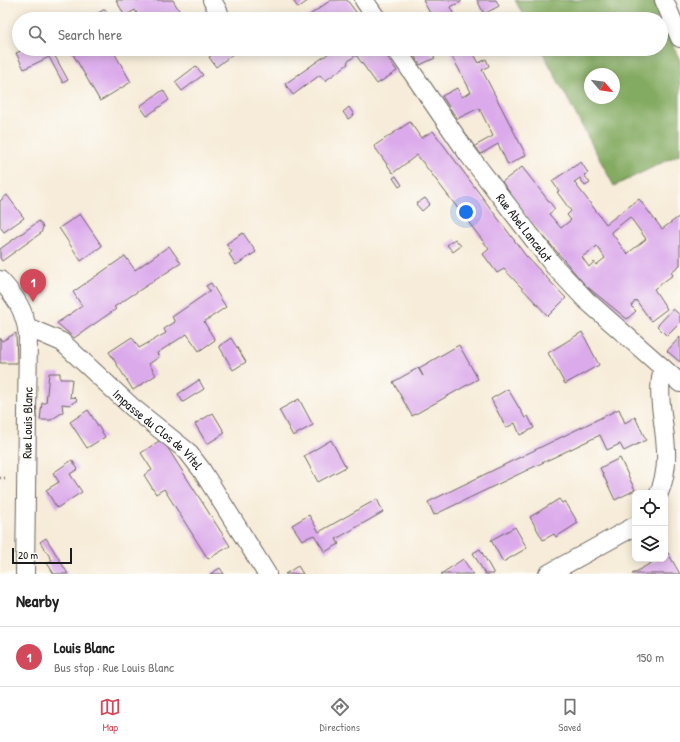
<!DOCTYPE html>
<meta charset="utf-8">
<style>
body{margin:0;font-family:"Patrick Hand",sans-serif;background:#f2f2f2;color:#222}
.controls{position:absolute;right:12px;bottom:12px;display:grid;overflow:hidden;border-radius:8px;box-shadow:0 2px 10px #0003}
.controls button{width:36px;height:36px;display:grid;place-items:center;padding:0;border:0;border-bottom:1px solid #e0e0e0;background:#fff;color:#222;font:20px sans-serif}
.compass{position:absolute;left:584px;top:68px;width:36px;height:36px;border-radius:50%;background:#fff;box-shadow:0 2px 10px #0003;rotate:119deg}
.scale{position:absolute;left:12px;bottom:10px;width:60px;box-sizing:border-box;padding-left:4px;border:2px solid #1c1c1c;border-top:0;font-size:11px;line-height:14px;white-space:nowrap;color:#1c1c1c;-webkit-text-stroke:3px #fdfcf7;paint-order:stroke}
.you{position:absolute;left:466px;top:212px;width:14px;height:14px;margin:-10px;border:3px solid #fff;border-radius:50%;background:#1a73e8;box-shadow:0 0 0 6px #1a73e833}
.badge{display:grid;place-items:center;width:26px;height:26px;border-radius:50%;background:#d1495b;color:#fff;font-size:13px;font-weight:700}
.pin{position:absolute;translate:-50% -33px;filter:drop-shadow(0 1px 2px #0008)}
.pin::after{content:'';position:absolute;top:21px;width:14px;height:12px;background:inherit;clip-path:polygon(0 0,100% 0,50% 100%)}
.list{margin:0;padding:0;list-style:none}
h2{display:flex;justify-content:space-between;align-items:center;height:52px;margin:0;padding:0 16px;font-size:17px}
h2 small{font-size:13px;font-weight:400;color:#767676}
.list li{display:grid;grid-template-columns:26px 1fr auto;gap:12px;align-items:center;box-sizing:border-box;height:60px;padding:0 16px;border-top:1px solid #e0e0e0}
.list b{display:block;font-size:15px;white-space:nowrap}
.list p{margin:0;font-size:13px;white-space:nowrap;color:#767676}
.list em{font-size:13px;font-style:normal;color:#767676}
.icon{flex:none;width:22px;height:22px;fill:none;stroke:currentColor;stroke-width:2;stroke-linecap:round;stroke-linejoin:round}
.map{position:relative;flex:none;width:680px;height:574px;overflow:hidden}
.search{position:absolute;background:#fff;box-shadow:0 2px 10px #0003;left:12px;right:12px;top:12px;height:44px;display:flex;align-items:center;gap:10px;box-sizing:border-box;padding:0 14px;border-radius:22px;color:#767676;font-size:15px}
.sheet{height:112px;background:#fff}
nav{display:flex;justify-content:space-around;align-items:center;box-sizing:border-box;height:56px;border-top:1px solid #e0e0e0;background:#fff;font-size:11px;color:#767676}
nav a{display:grid;justify-items:center;gap:2px}
nav .on{color:#d1495b}
.map>svg:first-child{display:block}
</style>
<div class="map">
<svg width="680" height="574" viewBox="0 0 680 574">
<rect width="100%" height="100%" fill="#fdfcf7"/>
<filter id="ink" filterUnits="userSpaceOnUse"><feTurbulence type="fractalNoise" baseFrequency=".025" numOctaves="2"/><feDisplacementMap in="SourceGraphic" scale="8" xChannelSelector="R" yChannelSelector="G"/><feConvolveMatrix kernelMatrix="1 2 1 2 8 2 1 2 1" color-interpolation-filters="sRGB"/></filter>
<filter id="wash" filterUnits="userSpaceOnUse"><feTurbulence type="fractalNoise" baseFrequency=".012" numOctaves="4" result="noise"/><feDisplacementMap in="SourceGraphic" scale="16" xChannelSelector="R" yChannelSelector="G"/><feGaussianBlur stdDeviation="0.9" result="paint"/><feColorMatrix in="noise" values="0 0 0 0 0 0 0 0 0 0 0 0 0 0 0 0 0 1.4 0 .05"/><feComposite in="paint" operator="in"/></filter>
<g filter="url(#wash)">
<rect width="100%" height="100%" fill="#f7ecd9"/>
<path fill="#84ab62" stroke="#50643f" fill-rule="evenodd" d="M515,0H654L680,61V154L614,186L541,49H661V19H525ZM590,74H614V98H590Z"/>
<g id="blocks">
<g fill="#dbaaeb" fill-rule="evenodd">
<path d="M116,0H173L184,19H140L135,10L125,16Z"/>
<path d="M293,0H309L298,8Z"/>
<path d="M331,0H347L361,19H331L327,14L320,19H304Z"/>
<path d="M423,0H461V2L450,7L455,17L461,14L464,19H433Z"/>
<path d="M477,0H496L499,6L484,14Z"/>
<path d="M105,9L111,19H88Z"/>
<path d="M25,49H51L68,80L63,83L49,57L24,69L16,53Z"/>
<path d="M70,49H112L131,82L100,101Z"/>
<path d="M220,49H236L237,51L216,67L209,57Z"/>
<path d="M335,49H382L397,71L377,84L356,55L347,62L348,64L325,81L320,75L293,95L285,84Z"/>
<path d="M410,49H429L435,58L420,65Z"/>
<path d="M448,49H471L479,63L486,59L489,66L482,70L526,155L508,165L498,144L481,154L475,146L493,136L479,108L457,119L442,96L457,88L462,97L471,92Z"/>
<path d="M196,66L203,75L182,91L175,82Z"/>
<path d="M163,90L169,100L147,116L140,106Z"/>
<path d="M349,107L354,115L348,119L343,112Z"/>
<path d="M410,122L421,138L433,131L526,256L566,298L548,316L504,269L497,273L483,254L489,249L417,155L393,173L374,146Z"/>
<path d="M581,162L588,173L584,175L590,183L585,186L580,178L574,182L606,224L639,199L662,229L680,216V265L671,272L673,275L654,289L667,309L651,321L636,300L631,306L636,311L627,319L585,285L524,213L502,182L522,167L555,209L549,214L561,228L571,220L567,215L571,211L557,192L559,191L552,181ZM630,217L646,239L627,254L611,232ZM597,246L605,258L596,265L594,262L589,267L582,257Z"/>
<path d="M396,176L402,185L399,187L393,178Z"/>
<path d="M7,195L24,218L4,232L0,227V201Z"/>
<path d="M425,198L430,204L422,211L416,204Z"/>
<path d="M80,214L102,246L81,261L59,228Z"/>
<path d="M39,221L43,227L41,233L2,261L0,258V249Z"/>
<path d="M243,233L256,252L236,265L229,254L232,252L226,244Z"/>
<path d="M455,239L461,246L453,252L447,245Z"/>
<path d="M169,246L181,263L114,307L116,309L74,338L57,323L82,306L73,292L125,256L135,270Z"/>
<path d="M211,283L226,307L204,322L215,340L199,351L187,334L157,353L159,357L149,364L156,375L133,390L109,352L132,337L139,348L166,333L164,329L175,322L172,317L210,291L206,286Z"/>
<path d="M673,309L680,315V323L667,336L657,326Z"/>
<path d="M582,332L599,365L565,384L548,353Z"/>
<path d="M16,333L17,363H0V338L2,341Z"/>
<path d="M680,337V362L667,351Z"/>
<path d="M231,338L246,362L233,370L219,346Z"/>
<path d="M459,345L478,379L412,416L393,382L418,368L423,376L419,368Z"/>
<path d="M49,373H60V379H72L70,398L74,397L77,400L70,405L62,404L63,412L51,420H40L42,403H46Z"/>
<path d="M199,380L204,389L183,402L178,394Z"/>
<path d="M508,389L525,418L528,416L534,428L520,435L515,423L506,428L491,399Z"/>
<path d="M299,399L313,425L293,436L279,410Z"/>
<path d="M619,409L625,423L635,417L646,440L624,451L620,444L607,450L600,435L434,515L428,502Z"/>
<path d="M88,410L105,437L87,448L70,422Z"/>
<path d="M213,413L225,433L207,444L195,424Z"/>
<path d="M162,439L230,546L208,559L164,489L156,494L144,475L152,470L141,453Z"/>
<path d="M331,440L346,467L318,482L304,456Z"/>
<path d="M620,458L635,490L615,500L600,468Z"/>
<path d="M72,460L78,469L70,474L82,492L57,508L46,490L59,482L53,473Z"/>
<path d="M377,499L383,512L336,539L339,544L325,552L314,535L302,540L292,525L309,515L319,532Z"/>
<path d="M559,499L562,503L565,501L578,523L556,537L554,534L543,540L530,517Z"/>
<path d="M515,527L527,548L503,562L491,540Z"/>
<path d="M46,538L56,554L68,574H54L47,563L52,560L40,542Z"/>
<path d="M480,549L494,574H485L473,553Z"/>
<path d="M668,553L680,574H632L658,559H665V555Z"/>
<path d="M463,559L473,574H441Z"/>
<path d="M298,566L303,574H285Z"/>
<path d="M220,568L224,574H210Z"/>
</g>
</g>
</g>
<g filter="url(#ink)">
<use href="#blocks" fill-opacity="0" stroke="#69655e" stroke-width="1"/>
<g fill="none" stroke-linecap="round" stroke-linejoin="round">
<g stroke="#69655e" stroke-width="20">
<g id="minor">
<path d="M212,0L219,13"/>
<path d="M364,0L377,19"/>
<path d="M664,0L680,38"/>
<path id="s1" d="M396,49L468,154L554,266L586,300L680,383"/>
<path d="M0,280C16,297 25,311 28,335L25,574"/>
<path id="s2" d="M27,327L62,342L132,407L187,451L201,469L267,574"/>
<path d="M659,493C678,448 652,409 663,368"/>
<path d="M548,574L635,526"/>
</g>
</g>
<path stroke="#69655e" stroke-width="2.5" stroke-dasharray="1 3" stroke-linecap="butt" d="M0,478H7"/>
<use href="#minor" stroke="#fff" stroke-width="18"/>
</g>
</g>
<g text-anchor="middle" stroke-width="3.5" stroke-linejoin="round" paint-order="stroke">
<g font-size="13" fill="#1c1c1c" stroke="#fdfcf7">
<text dy="5" stroke="none"><textPath href="#s1" startOffset="220">Rue Abel Lancelot</textPath></text>
<text transform="translate(27 423) rotate(-89)" y="5">Rue Louis Blanc</text>
<text dy="5" stroke="none"><textPath href="#s2" startOffset="168">Impasse du Clos de Vitel</textPath></text>
</g>
</g>
</svg>
<div class="controls">
<button><svg class="icon" aria-label="locate" viewBox="0 0 24 24"><circle cx="12" cy="12" r="6"/><path d="M12 2v4M12 18v4M2 12h4M18 12h4"/></svg></button>
<button><svg class="icon" aria-label="layers" viewBox="0 0 24 24"><path d="M12 4l9 5-9 5-9-5zM3 14l9 5 9-5"/></svg></button>
</div>
<svg class="compass" viewBox="-18 -18 36 36"><path d="M0-13l5 13h-10z" fill="#e53935"/><path d="M0 13l5-13h-10z" fill="#767676"/></svg>
<div class="scale">20 m</div>
<div class="you"></div>
<div class="pin badge" style="left:33px;top:302px">1</div>
<div class="search"><svg class="icon" aria-label="search" viewBox="0 0 24 24"><circle cx="10" cy="10" r="6"/><path d="M15 15l6 6"/></svg>Search here</div>
</div>
<section class="sheet">
<h2>Nearby<small></small></h2>
<ul class="list">
<li><span class="badge">1</span><div><b>Louis Blanc</b><p>Bus stop · Rue Louis Blanc</p></div><em>150 m</em></li>
</ul>
</section>
<nav>
<a class="on"><svg class="icon" aria-label="map" viewBox="0 0 24 24"><path d="M3 6l6-2 6 2 6-2v14l-6 2-6-2-6 2zM9 4v14M15 6v14"/></svg>Map</a>
<a><svg class="icon" aria-label="directions" viewBox="0 0 24 24"><path d="M12 3l9 9-9 9-9-9zM9 14v-3h6M13 9l2 2-2 2"/></svg>Directions</a>
<a><svg class="icon" aria-label="saved" viewBox="0 0 24 24"><path d="M7 4h10v16l-5-4-5 4z"/></svg>Saved</a>
</nav>
